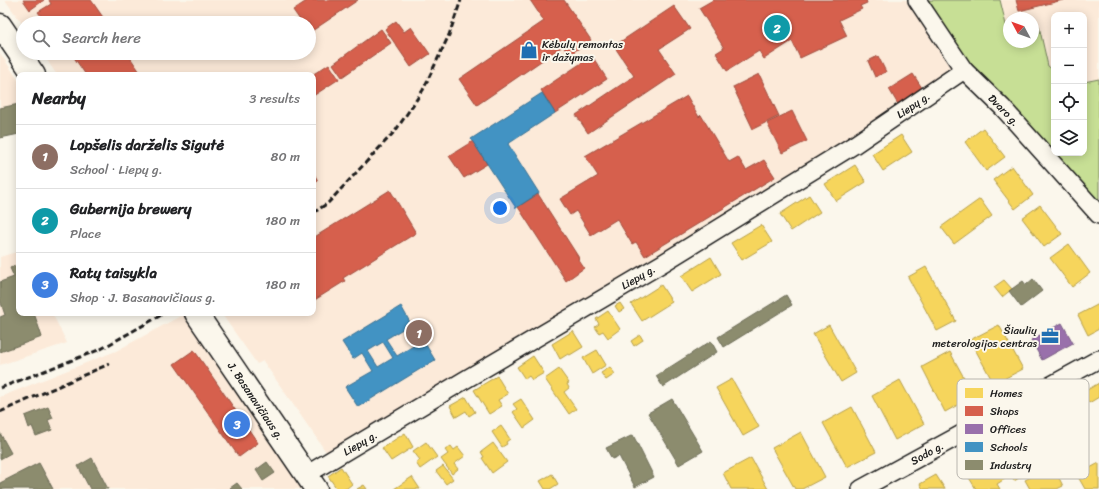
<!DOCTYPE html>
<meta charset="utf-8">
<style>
body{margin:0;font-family:Sriracha,sans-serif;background:#f6f6f6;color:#202124}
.controls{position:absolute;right:12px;top:12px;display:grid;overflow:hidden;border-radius:8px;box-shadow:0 2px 10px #0003}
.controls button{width:36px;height:36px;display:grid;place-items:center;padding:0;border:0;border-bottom:1px solid #e0e0e0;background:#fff;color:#202124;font:20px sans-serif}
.compass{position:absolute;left:1003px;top:12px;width:36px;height:36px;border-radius:50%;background:#fff;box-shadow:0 2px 10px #0003;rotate:311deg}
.you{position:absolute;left:500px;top:208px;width:14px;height:14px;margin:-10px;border:3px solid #fff;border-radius:50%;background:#1a73e8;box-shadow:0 0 0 6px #1a73e833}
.badge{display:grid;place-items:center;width:26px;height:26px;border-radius:50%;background:#1a73e8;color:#fff;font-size:13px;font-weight:700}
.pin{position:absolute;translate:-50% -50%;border:2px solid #fff;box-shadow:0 1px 4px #0006}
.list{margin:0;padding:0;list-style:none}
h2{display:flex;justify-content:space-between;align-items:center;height:52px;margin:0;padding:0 16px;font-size:17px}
h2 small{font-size:13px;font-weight:400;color:#757577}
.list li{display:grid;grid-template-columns:26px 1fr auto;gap:12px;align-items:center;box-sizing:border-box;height:64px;padding:0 16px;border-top:1px solid #e0e0e0}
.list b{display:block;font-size:15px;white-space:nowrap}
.list p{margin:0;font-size:13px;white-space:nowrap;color:#757577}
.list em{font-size:13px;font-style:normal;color:#757577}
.icon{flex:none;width:22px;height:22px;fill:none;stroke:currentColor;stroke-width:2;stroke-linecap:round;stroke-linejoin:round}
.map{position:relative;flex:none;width:1099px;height:489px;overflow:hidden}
.search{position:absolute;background:#fff;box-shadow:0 2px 10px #0003;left:16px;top:16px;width:300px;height:44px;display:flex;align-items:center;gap:10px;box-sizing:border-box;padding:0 14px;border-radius:22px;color:#757577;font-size:15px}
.panel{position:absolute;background:#fff;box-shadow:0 2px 10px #0003;left:16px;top:72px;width:300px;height:244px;border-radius:8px}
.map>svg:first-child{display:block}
</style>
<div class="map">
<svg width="1099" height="489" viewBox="0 0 1099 489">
<rect width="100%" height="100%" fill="#fbf7ec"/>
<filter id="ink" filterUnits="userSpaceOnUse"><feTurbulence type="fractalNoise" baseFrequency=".025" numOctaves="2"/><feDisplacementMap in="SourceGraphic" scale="8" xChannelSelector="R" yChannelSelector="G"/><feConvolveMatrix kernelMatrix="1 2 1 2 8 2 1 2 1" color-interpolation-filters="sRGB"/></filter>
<g filter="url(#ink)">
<g fill="#fcead9">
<path d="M5,0H907L950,67L946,80L762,198L326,452L263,361L257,364L221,313H313V75H57L42,53H309V23H23V25Z"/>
<path d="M1000,0H1099V79L1084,82V15H1054V71L1048,66L1039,27L1033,28V18H1009V33H1008Z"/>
<path d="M0,53L19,81V134L0,138Z"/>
<path d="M19,251V313H52L67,343L0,365V257Z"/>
<path d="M186,313L305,489H0V397L116,351Z"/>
</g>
<path fill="#c7df95" stroke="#727e58" d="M917,0H1000L1008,33H1009V42H1033V28L1039,26L1048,66L1054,71V153H1084V82L1099,79V215L1002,107Z"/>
<g fill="#f6d55c" stroke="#b59e49">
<path d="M983,128L1005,157L986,171L965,142Z"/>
<path d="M901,135L912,152L883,171L872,154Z"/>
<path d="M855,165L866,182L836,201L825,184Z"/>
<path d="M1012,166L1033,195L1015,209L993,180Z"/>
<path d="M809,195L820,212L791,231L780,214Z"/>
<path d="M980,199L992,216L954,244L941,227Z"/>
<path d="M1040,205L1062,234L1044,247L1022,218Z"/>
<path d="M761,225L772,242L742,260L731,243Z"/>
<path d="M1069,244L1090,273L1072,287L1050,258Z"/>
<path d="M711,257L721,274L692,292L681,276Z"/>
<path d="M926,267L956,321L937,331L908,277Z"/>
<path d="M1004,280L1012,289L1002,297L994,287Z"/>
<path d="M661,285L672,302L642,321L631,304Z"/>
<path d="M620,303L624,309L619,312L615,306Z"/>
<path d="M1099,304V329L1088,335L1078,315Z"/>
<path d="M608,311L620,329L608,338L603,331L599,333L595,327L599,324L596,319Z"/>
<path d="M829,325L856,373L841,382L813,334Z"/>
<path d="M999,325L1023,369L994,384L970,340Z"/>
<path d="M573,331L583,347L570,355L568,354L560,359L552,344Z"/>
<path d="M640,335L643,340L634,346L631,341Z"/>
<path d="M597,350L606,365L592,374L583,358Z"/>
<path d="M950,352L974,396L945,412L922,367Z"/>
<path d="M533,356L544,373L532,380L529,376L525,379L517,367Z"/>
<path d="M610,367L615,374L606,380L601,373Z"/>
<path d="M559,369L569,383L567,384L569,388L564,392L576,409L569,414L545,379Z"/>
<path d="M497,376L508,394L498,400L502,406L489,414L474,390Z"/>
<path d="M732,379L759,427L743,436L716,388Z"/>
<path d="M900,380L924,424L895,440L872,396Z"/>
<path d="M1099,383V397L1089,403L1082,393Z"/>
<path d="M466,397L475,412L469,416L466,411L456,417L450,406Z"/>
<path d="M521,399L535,420L524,428L513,412L517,409L513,404Z"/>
<path d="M852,407L876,452L847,467L823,423Z"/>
<path d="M501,426L510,439L506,442L507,444L502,447L492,432Z"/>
<path d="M801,432L825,477L802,489H795L772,448Z"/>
<path d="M405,433L413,447L391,461L382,448Z"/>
<path d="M426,442L437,457L420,469L416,463L420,460L413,451Z"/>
<path d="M493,443L507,462L492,473L482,458L484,457L481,452Z"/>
<path d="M451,446L454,450L458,447L465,456L454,464L458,469L452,474L441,459L448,454L445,450Z"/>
<path d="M1013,457L1024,475L1014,481L1011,475L997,484L1000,489H976L968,476L976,472L975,470L990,461L994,468Z"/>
<path d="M751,458L768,489H731L723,473Z"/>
<path d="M1099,463V489H1085L1077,475Z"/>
<path d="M443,466L453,479L446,484L436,471Z"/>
<path d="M341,467L352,484L346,489H337L328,476Z"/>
<path d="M1050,467L1053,473L1056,472L1063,486L1057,489H1030L1025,480Z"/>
<path d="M552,474L558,484L550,489H545L540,481Z"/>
<path d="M936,475L945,489H923L920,484Z"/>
<path d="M412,477L420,489H394Z"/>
<path d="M364,485L367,489H357Z"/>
</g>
<g fill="#d6604d" stroke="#9e4c3e">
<path d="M23,0H44L30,10Z"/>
<path d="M49,0H91L107,23H40L37,19L41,16L38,12L51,4Z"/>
<path d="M308,0H358L309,33V23H302L293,10Z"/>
<path d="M530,0H564L591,40L569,55L563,46L477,105L459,79L544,21Z"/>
<path d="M713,0H866L867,3L860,6L862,9L839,20L847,36L800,58L792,41L764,59L759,51L727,71L716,53L724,48L699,8Z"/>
<path d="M1016,0H1063L1019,11Z"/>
<path d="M674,6L690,29L659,49L676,74L588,133L576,115L634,76L614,46Z"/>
<path d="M396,21L404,32L411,27L430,54L411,67L385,29Z"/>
<path d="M381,29L391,43L342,77L333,64Z"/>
<path d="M71,53H127L142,75H86Z"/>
<path d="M592,56L607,79L555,113L541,90Z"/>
<path d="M878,56L886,72L875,77L868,61Z"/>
<path d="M329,64L339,79L313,96V75H312Z"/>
<path d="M759,74L779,116L753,129L733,87Z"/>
<path d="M913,74L924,91L899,106L889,89Z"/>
<path d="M687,96L699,117L701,115L729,162L738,157L746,170L764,160L775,177L645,256L636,242L632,244L617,219L591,235L576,211L570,215L560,199L598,176L585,156Z"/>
<path d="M792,111L807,141L782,153L767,123Z"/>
<path d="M473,141L487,164L464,178L449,156Z"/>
<path d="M313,172L318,181L313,184Z"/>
<path d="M390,190L416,233L343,278L345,281L313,301V238Z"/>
<path d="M538,194L579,258L578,259L584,268L566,281L518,207Z"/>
<path d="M194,350L258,443L239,457L174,364Z"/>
</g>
<path fill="#9970ab" stroke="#745780" d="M1062,323L1073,343L1042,360L1031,340Z"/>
<g fill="#4393c3" stroke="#376f91" fill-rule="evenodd">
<path d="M542,93L555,113L508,144L539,193L516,208L471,139Z"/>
<path d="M401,306L411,324L386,339L397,356L423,340L435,360L358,407L345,387L373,371L362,353L353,359L342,342ZM383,342L393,358L378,367L368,351Z"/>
</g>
<g fill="#8c8c6e" stroke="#6a6a55">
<path d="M19,104V134L0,138V108Z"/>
<path d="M17,265L19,271V313H34L42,337L0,352V317L5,315L0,300V282L14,277L10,268Z"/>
<path d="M1033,279L1042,291L1021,307L1009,291L1023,281L1026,285Z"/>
<path d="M786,295L792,305L724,347L718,337Z"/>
<path d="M711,341L717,352L663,387L656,376Z"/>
<path d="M672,399L703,451L679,465L648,413Z"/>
<path d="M48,407L53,418L48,420L52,430L36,436L32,426L29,428L25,416Z"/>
<path d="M0,433L11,453L0,459Z"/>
<path d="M633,435L654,477L635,487L619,456L612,459L606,448Z"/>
<path d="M92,458L108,489H90L78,466Z"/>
<path d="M267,462L275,473L263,481L256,470Z"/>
<path d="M39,463L53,489H0V483Z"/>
<path d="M237,483L242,489H231L230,488Z"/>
</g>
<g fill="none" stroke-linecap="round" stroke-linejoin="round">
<g stroke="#1c1c1c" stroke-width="20">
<g id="minor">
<path d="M917,0L964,70L1002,107L1099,215"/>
<path d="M306,475L463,381L663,263L760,203L854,145L964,70"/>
<path d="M861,489L1099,359"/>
</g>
</g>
<g stroke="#1c1c1c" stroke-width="25">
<g id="major">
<path d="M0,25L34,75"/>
<path d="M196,313L316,489"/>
</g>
</g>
<use href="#minor" stroke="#fbf7ec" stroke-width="17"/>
<use href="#major" stroke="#fbf7ec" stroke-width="22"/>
<g stroke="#1c1c1c" stroke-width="3" stroke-dasharray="6 3" stroke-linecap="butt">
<path d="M313,213L328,203L396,130L423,90L449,35L461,0"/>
<path d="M0,388L101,349L165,313"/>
<path d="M0,412L109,364"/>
</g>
</g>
</g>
<defs>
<g id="shop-bare" transform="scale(1.38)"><path d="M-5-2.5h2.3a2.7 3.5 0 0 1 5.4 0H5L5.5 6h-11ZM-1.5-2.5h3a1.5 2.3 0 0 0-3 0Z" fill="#1f6fb2" stroke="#fbf7ec" stroke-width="2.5" paint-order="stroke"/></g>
<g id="office-bare" transform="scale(1.38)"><path d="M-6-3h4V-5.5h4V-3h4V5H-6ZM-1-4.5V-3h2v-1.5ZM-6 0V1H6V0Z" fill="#1f6fb2" stroke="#fbf7ec" stroke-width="2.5" paint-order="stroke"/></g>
</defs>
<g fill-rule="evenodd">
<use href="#shop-bare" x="529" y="50"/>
<use href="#office-bare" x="1050" y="336"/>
</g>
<g text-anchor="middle" stroke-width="4" stroke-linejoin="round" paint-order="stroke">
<g font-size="11" fill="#1c1c1c" stroke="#fbf7ec" text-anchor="start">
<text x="542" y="48">Kėbulų remontas<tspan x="542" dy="13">ir dažymas</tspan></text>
<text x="1037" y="334" text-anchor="end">Šiaulių<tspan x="1037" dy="13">meterologijos centras</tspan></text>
</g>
<g font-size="11" fill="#1c1c1c" stroke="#fbf7ec">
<text transform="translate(913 105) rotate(-34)" y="4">Liepų g.</text>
<text transform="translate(1004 110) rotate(46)" y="4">Dvaro g.</text>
<text transform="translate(638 277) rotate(-30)" y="4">Liepų g.</text>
<text transform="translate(256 401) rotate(56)" y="4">J. Basanavičiaus g.</text>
<text transform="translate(360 443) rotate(-31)" y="4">Liepų g.</text>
<text transform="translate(927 453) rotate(-29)" y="4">Sodo g.</text>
</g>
</g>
<rect x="957" y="379" width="132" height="100" rx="6" fill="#fbf7ec" stroke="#b8b5ae" stroke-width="1"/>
<rect x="965" y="388" width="18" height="10" fill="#f6d55c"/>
<rect x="965" y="406" width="18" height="10" fill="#d6604d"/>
<rect x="965" y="424" width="18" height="10" fill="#9970ab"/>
<rect x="965" y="442" width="18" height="10" fill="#4393c3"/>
<rect x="965" y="460" width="18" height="10" fill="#8c8c6e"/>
<g font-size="11" fill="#1c1c1c">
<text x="990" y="397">Homes</text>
<text x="990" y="415">Shops</text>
<text x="990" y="433">Offices</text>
<text x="990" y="451">Schools</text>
<text x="990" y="469">Industry</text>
</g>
</svg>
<div class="controls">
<button>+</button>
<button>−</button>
<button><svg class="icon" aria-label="locate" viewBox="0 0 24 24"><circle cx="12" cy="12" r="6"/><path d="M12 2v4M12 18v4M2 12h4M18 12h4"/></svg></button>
<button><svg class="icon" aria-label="layers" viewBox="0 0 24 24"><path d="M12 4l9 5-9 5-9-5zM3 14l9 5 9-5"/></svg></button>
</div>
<svg class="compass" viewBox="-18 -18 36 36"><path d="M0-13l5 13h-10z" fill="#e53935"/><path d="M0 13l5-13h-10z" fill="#757577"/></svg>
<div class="you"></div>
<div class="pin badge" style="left:419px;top:333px;background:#8d6e63">1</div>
<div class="pin badge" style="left:777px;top:28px;background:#0f9aa8">2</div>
<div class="pin badge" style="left:237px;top:424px;background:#3f7fe0">3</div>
<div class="search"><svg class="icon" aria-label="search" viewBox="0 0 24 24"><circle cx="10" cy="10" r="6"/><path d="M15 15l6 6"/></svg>Search here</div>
<section class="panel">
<h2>Nearby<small>3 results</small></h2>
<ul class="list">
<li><span class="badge" style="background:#8d6e63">1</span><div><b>Lopšelis darželis Sigutė</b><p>School · Liepų g.</p></div><em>80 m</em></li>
<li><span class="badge" style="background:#0f9aa8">2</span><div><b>Gubernija brewery</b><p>Place</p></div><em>180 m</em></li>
<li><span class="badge" style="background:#3f7fe0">3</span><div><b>Ratų taisykla</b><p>Shop · J. Basanavičiaus g.</p></div><em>180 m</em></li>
</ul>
</section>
</div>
